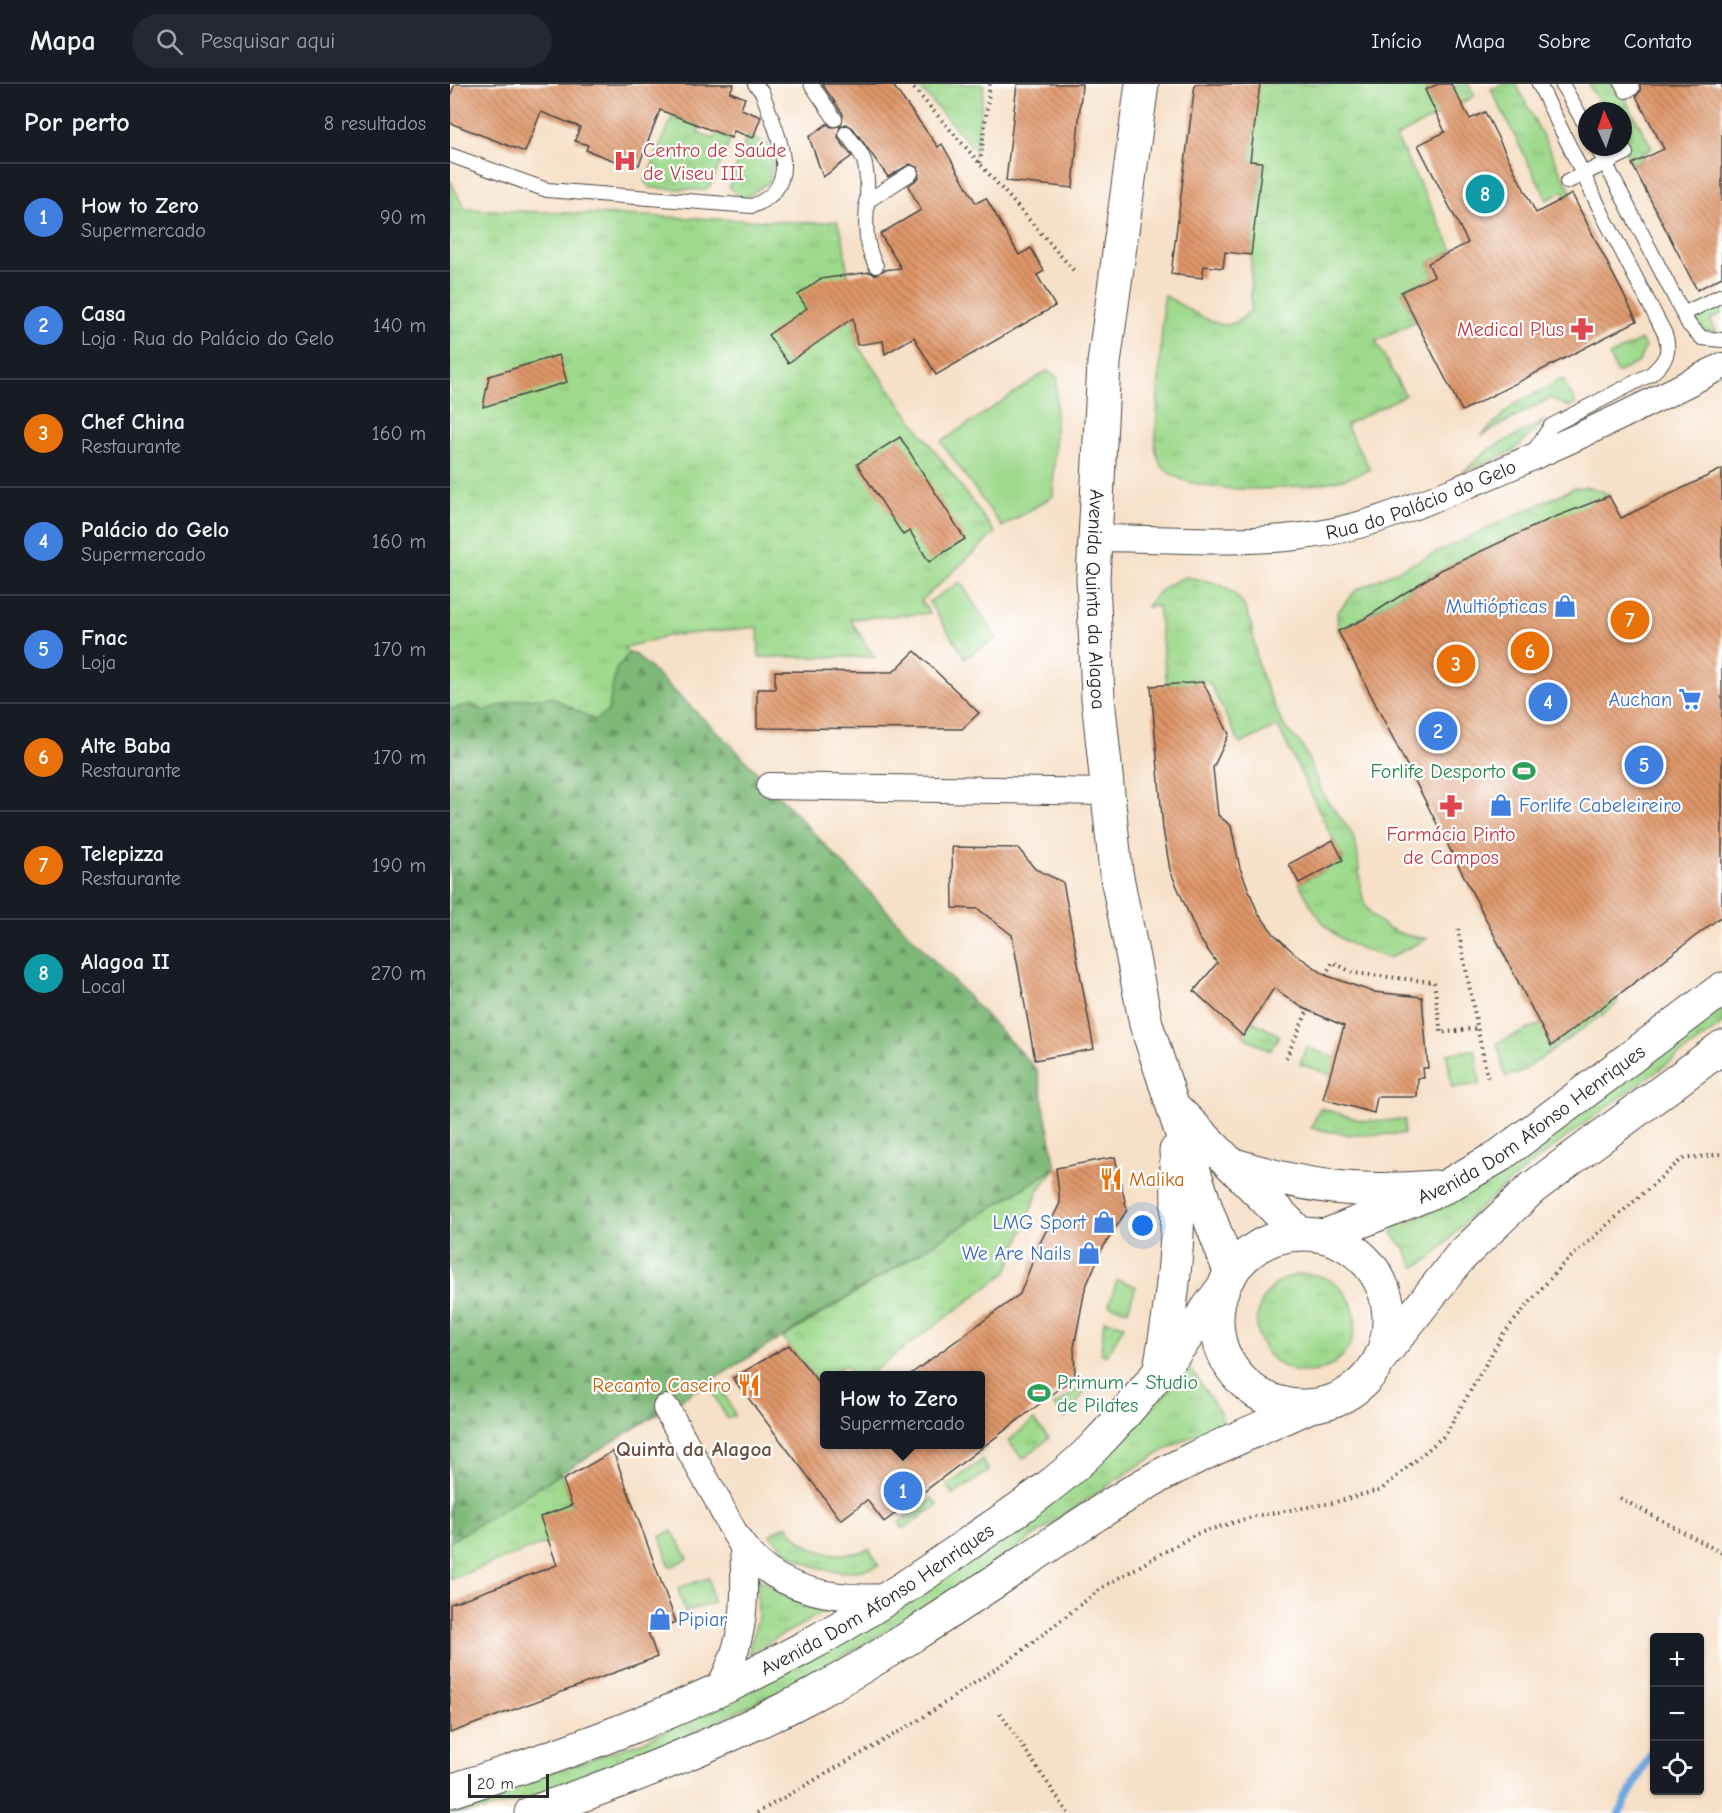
<!DOCTYPE html>
<html lang="pt">
<meta charset="utf-8">
<style>
body{margin:0;font-family:"Comic Neue",sans-serif;background:#242831;color:#f1f3f6}
.controls{position:absolute;right:18px;bottom:18px;display:grid;overflow:hidden;border-radius:6px;box-shadow:0 2px 4px #0004}
.controls button{width:54px;height:54px;display:grid;place-items:center;padding:0;border:0;border-bottom:2px solid #363941;background:#171b24;color:#f1f3f6;font:30px sans-serif}
.compass{position:absolute;left:1128px;top:18px;width:54px;height:54px;border-radius:50%;background:#171b24;box-shadow:0 2px 4px #0004;rotate:357deg}
.scale{position:absolute;left:18px;bottom:15px;width:81px;box-sizing:border-box;padding-left:6px;border:3px solid #2b2b2b;border-top:0;font-size:16px;line-height:21px;white-space:nowrap;color:#2b2b2b;-webkit-text-stroke:4px #fff;paint-order:stroke}
.you{position:absolute;left:693px;top:1142px;width:21px;height:21px;margin:-15px;border:4px solid #fff;border-radius:50%;background:#1a73e8;box-shadow:0 0 0 9px #1a73e833}
.badge{display:grid;place-items:center;width:39px;height:39px;border-radius:50%;background:#db2777;color:#fff;font-size:20px;font-weight:700}
.pin{position:absolute;translate:-50% -50%;border:3px solid #fff;box-shadow:0 2px 6px #0006}
.popup{position:absolute;left:370px;top:1287px;width:165px;height:78px;box-sizing:border-box;display:grid;place-content:center;border-radius:6px;background:#171b24;filter:drop-shadow(0 2px 4px #0005);font-size:20px;white-space:nowrap;color:#9ea1a6}
.popup b{font-size:22px;color:#f1f3f6}
.popup::after{content:'';position:absolute;left:50%;top:100%;margin-left:-12px;border:12px solid transparent;border-top-color:#171b24}
.list{margin:0;padding:0;list-style:none}
h2{display:flex;justify-content:space-between;align-items:center;height:78px;margin:0;padding:0 24px;font-size:26px}
h2 small{font-size:20px;font-weight:400;color:#9ea1a6}
.list li{display:grid;grid-template-columns:39px 1fr auto;gap:18px;align-items:center;box-sizing:border-box;height:108px;padding:0 24px;border-top:2px solid #363941}
.list b{display:block;font-size:22px;white-space:nowrap}
.list p{margin:0;font-size:20px;white-space:nowrap;color:#9ea1a6}
.list em{font-size:20px;font-style:normal;color:#9ea1a6}
.icon{flex:none;width:33px;height:33px;fill:none;stroke:currentColor;stroke-width:2;stroke-linecap:round;stroke-linejoin:round}
.map{position:relative;flex:none;width:1272px;height:1729px;overflow:hidden}
header{display:flex;align-items:center;gap:36px;box-sizing:border-box;height:84px;padding:0 30px;background:#171b24;border-bottom:2px solid #363941}
header strong{font-size:28px}
nav{display:flex;gap:33px;margin-inline-start:auto;font-size:21px}
.search{width:420px;height:54px;background:#242831;display:flex;align-items:center;gap:15px;box-sizing:border-box;padding:0 21px;border-radius:33px;color:#9ea1a6;font-size:22px}
main{display:flex}
aside{flex:1;background:#171b24}
.map>svg:first-child{display:block}
</style>
<header>
<strong>Mapa</strong>
<div class="search"><svg class="icon" aria-label="search" viewBox="0 0 24 24"><circle cx="10" cy="10" r="6"/><path d="M15 15l6 6"/></svg>Pesquisar aqui</div>
<nav><a>Início</a><a>Mapa</a><a>Sobre</a><a>Contato</a></nav>
</header>
<main>
<aside>
<h2>Por perto<small>8 resultados</small></h2>
<ul class="list">
<li><span class="badge" style="background:#3f7fe0">1</span><div><b>How to Zero</b><p>Supermercado</p></div><em>90 m</em></li>
<li><span class="badge" style="background:#3f7fe0">2</span><div><b>Casa</b><p>Loja · Rua do Palácio do Gelo</p></div><em>140 m</em></li>
<li><span class="badge" style="background:#e8710a">3</span><div><b>Chef China</b><p>Restaurante</p></div><em>160 m</em></li>
<li><span class="badge" style="background:#3f7fe0">4</span><div><b>Palácio do Gelo</b><p>Supermercado</p></div><em>160 m</em></li>
<li><span class="badge" style="background:#3f7fe0">5</span><div><b>Fnac</b><p>Loja</p></div><em>170 m</em></li>
<li><span class="badge" style="background:#e8710a">6</span><div><b>Alte Baba</b><p>Restaurante</p></div><em>170 m</em></li>
<li><span class="badge" style="background:#e8710a">7</span><div><b>Telepizza</b><p>Restaurante</p></div><em>190 m</em></li>
<li><span class="badge" style="background:#0f9aa8">8</span><div><b>Alagoa II</b><p>Local</p></div><em>270 m</em></li>
</ul>
</aside>
<div class="map">
<svg width="1272" height="1729" viewBox="0 0 1272 1729">
<defs>
<pattern id="grass-tufts" width="24" height="20" patternUnits="userSpaceOnUse" patternTransform="scale(1.5)"><rect width="24" height="20" fill="#9ed98c"/><path d="M3 7l-1-3M5 7V3M7 7l1-3M15 17l-1-3M17 17v-4M19 17l1-3" fill="none" stroke="#88ba79"/></pattern>
<pattern id="forest-firs" width="22" height="20" patternUnits="userSpaceOnUse" patternTransform="scale(1.5)"><rect width="22" height="20" fill="#7eb978"/><path d="M5 1l3.5 6h-7zM16 11l3.5 6h-7z" fill="#679763"/></pattern>
<pattern id="building-back-hatch" width="6" height="6" patternUnits="userSpaceOnUse" patternTransform="scale(1.5)"><rect width="6" height="6" fill="#de9568"/><path d="M-1 5l2 2M0 0l6 6M5-1l2 2" fill="none" stroke="#b47a56"/></pattern>
</defs>
<rect width="100%" height="100%" fill="#fff"/>
<filter id="ink" filterUnits="userSpaceOnUse"><feTurbulence type="fractalNoise" baseFrequency=".0167" numOctaves="2"/><feDisplacementMap in="SourceGraphic" scale="12" xChannelSelector="R" yChannelSelector="G"/><feConvolveMatrix kernelMatrix="1 2 1 2 8 2 1 2 1" color-interpolation-filters="sRGB"/></filter>
<filter id="wash" filterUnits="userSpaceOnUse"><feTurbulence type="fractalNoise" baseFrequency=".008" numOctaves="4" result="noise"/><feDisplacementMap in="SourceGraphic" scale="24" xChannelSelector="R" yChannelSelector="G"/><feGaussianBlur stdDeviation="1.35" result="paint"/><feColorMatrix in="noise" values="0 0 0 0 0 0 0 0 0 0 0 0 0 0 0 0 0 1.4 0 .05"/><feComposite in="paint" operator="in"/></filter>
<g filter="url(#wash)">
<rect width="100%" height="100%" fill="#f6e0c7"/>
<g fill="url(#grass-tufts)" stroke="#64825c" stroke-width="1.5">
<path d="M466,0H534L526,67Z"/>
<path d="M785,0H988L975,6L982,21L1006,9L1002,2L1019,0L1025,12L946,53L1003,166L978,179L984,192L951,208L966,237L926,257L955,311L896,341L920,385C910,389 900,394 889,396C850,405 738,416 711,381C708,376 707,369 705,363L714,211C728,219 764,243 778,241C788,239 795,232 801,226V171L812,79L800,77L806,34Z"/>
<path d="M1052,0H1066L1122,110L1117,113L1114,107L1097,116L1041,5Z"/>
<path d="M1139,0H1167L1202,64L1192,70L1193,74L1182,80L1173,63V27H1154Z"/>
<path d="M223,31L250,42L248,49L264,55L267,49L281,54L262,99L255,106L201,104L195,98Z"/>
<path d="M297,52L321,61L324,69L319,98L293,115L279,103Z"/>
<path d="M0,96L15,125L369,139L387,137L393,154L407,261L545,449L471,517L480,529L400,535L424,573H309L308,543L217,552L173,564L179,569L166,586L158,627L145,637L101,613L67,616L34,627L20,620L0,626Z"/>
<path d="M1272,215V229L1260,236L1267,248L1255,247L1247,238L1249,228Z"/>
<path d="M1191,256L1195,263L1189,278L1167,289L1159,272Z"/>
<path d="M1113,295L1126,320L1119,323L1100,314L1031,352L1064,320Z"/>
<path d="M1095,337L1062,368L1012,389L1039,365Z"/>
<path d="M1135,403L1150,406L1159,412C1104,437 1048,456 995,484C958,503 926,529 888,547L887,529L906,506L1124,404Z"/>
<path d="M736,493C756,496 775,499 789,515C806,536 802,563 810,588C815,602 829,635 837,646C842,652 848,655 852,662C860,677 865,693 872,708C878,722 895,735 903,752C911,771 907,790 912,810C918,840 951,854 978,854L939,874C886,858 874,848 849,799L893,776L828,642L790,660L759,598L717,601L708,522L697,523C706,507 719,499 736,493Z"/>
<path d="M1165,913L1168,916L1166,921L1070,989L1055,992L1047,959L1091,940L1101,962Z"/>
<path d="M1272,921V940C1188,1003 1098,1061 1021,1132C1006,1146 982,1179 964,1183L954,1163L942,1150L945,1141L968,1134L1009,1111Z"/>
<path d="M802,937L829,951L820,967L793,952Z"/>
<path d="M856,963L886,974L881,991L850,980Z"/>
<path d="M1025,965L1030,1000L1002,1004L997,970Z"/>
<path d="M870,1024L913,1037L955,1036L954,1050L899,1051L861,1044Z"/>
<path d="M606,1084L589,1105L557,1188L418,1291H403L395,1281L380,1291L375,1292V1296L370,1300L333,1254Z"/>
<circle cx="856" cy="1239" r="49"/>
<path d="M667,1196L686,1202L678,1226L659,1221Z"/>
<path d="M654,1236L674,1241L657,1272L651,1269Z"/>
<path d="M740,1284L771,1330L773,1338C690,1371 605,1440 530,1489C411,1567 289,1634 156,1685C107,1703 53,1729 0,1729V1723L194,1657L308,1603L678,1349Z"/>
<path d="M646,1293L615,1335L604,1322Z"/>
<path d="M269,1299L285,1331L277,1335L260,1303Z"/>
<path d="M584,1336L599,1354L573,1375L558,1357Z"/>
<path d="M532,1376L539,1387L503,1411L497,1402Z"/>
<path d="M110,1388L122,1421L99,1458L0,1495V1457Z"/>
<path d="M482,1414L488,1421L453,1445L449,1439Z"/>
<path d="M337,1441C356,1470 388,1476 419,1465L429,1481C389,1497 347,1483 320,1450Z"/>
<path d="M222,1447L238,1474L220,1484L210,1452Z"/>
<path d="M259,1494L263,1519L235,1528L228,1504Z"/>
<path d="M307,1494L348,1517L381,1524L298,1570L308,1534Z"/>
</g>
<path fill="url(#forest-firs)" stroke="#547252" stroke-width="1.5" d="M179,569L186,571L283,663L587,986L606,1084L0,1458V626L20,620L34,627L67,616L101,613L145,636L158,627L166,586Z"/>
<g fill="#9ed98c" stroke="#64825c" stroke-width="1.5">
<path d="M597,287L607,293L603,412L552,443L491,358Z"/>
<path d="M510,498L547,554L515,574L479,518Z"/>
</g>
<g fill="none" stroke-linecap="round" stroke-linejoin="round">
<g stroke="#6fa7de" stroke-width="8">
<path d="M1250,1583V1582"/>
<path d="M1169,1729L1204,1664"/>
</g>
</g>
<g id="blocks">
<g fill="url(#building-back-hatch)">
<path d="M5,0H284L280,8L295,14L291,25L311,33L303,54L284,47L281,54L210,26L189,81L175,76L173,80L136,66L138,61L125,57L130,43L91,28L75,68L0,39V12Z"/>
<path d="M372,0H442L488,63L492,60L526,119L536,114L569,171L581,164L594,187L587,191L605,222L486,291L464,253L435,270L433,257L407,261L403,234L338,279L318,251L357,224L348,211L370,195L420,188L425,191L434,186L451,184L430,150L471,126L458,102L469,94L468,84L460,80L438,93L403,44L396,40L391,42L393,30Z"/>
<path d="M567,0H632L623,104L556,97Z"/>
<path d="M745,0H810L800,77L812,78L801,171L775,168L773,184L754,182L752,194L721,190Z"/>
<path d="M988,0H1001L1020,35L1035,28L1086,129L1122,110L1187,237L1012,327L951,208L984,192L978,179L1018,159L968,61L995,48L975,6Z"/>
<path d="M1190,0H1272V193L1247,206L1182,80L1214,65L1186,12L1190,8Z"/>
<path d="M377,40L382,43L390,42L388,54L402,72L373,93L359,53Z"/>
<path d="M109,271L117,298L33,323L39,292Z"/>
<path d="M450,353L515,455L479,478L460,447L453,451L407,380Z"/>
<path d="M1272,385V832L1101,962L888,547L914,535L991,486L1100,435L1159,412L1171,434Z"/>
<path d="M465,567L529,629L512,645L307,644V605H325V587L443,588Z"/>
<path d="M753,598L779,650L763,684L768,731L781,742L790,784L808,829L824,850L843,868L875,891L923,908L972,913L978,984H973L974,994H968L967,1013H927L924,1029L873,1015L894,942L853,924L824,904L793,952L744,907L767,879L749,854L720,786L713,745L701,602Z"/>
<path d="M883,756L893,776L849,799L839,780Z"/>
<path d="M502,763L568,764L585,785L613,798L644,965L585,976L562,851L528,825L503,824Z"/>
<path d="M665,1073L677,1126L652,1165L635,1205L624,1263L625,1293L434,1438L417,1416L391,1436L283,1294L339,1261L375,1307V1360H531V1292H458L570,1210L589,1161L610,1119L606,1084Z"/>
<path d="M163,1367L226,1538L198,1548L207,1573L0,1649V1520L107,1481L90,1433L122,1421L113,1396Z"/>
</g>
</g>
</g>
<g filter="url(#ink)">
<use href="#blocks" fill-opacity="0" stroke="#494642" stroke-width="1.5"/>
<g fill="none" stroke-linecap="round" stroke-linejoin="round">
<g stroke="#494642" stroke-width="16">
<g id="lane">
<path d="M361,0L385,35"/>
<path d="M1112,0L1137,44"/>
<path d="M1172,0L1176,7L1182,4"/>
<path d="M396,49C403,59 413,69 415,81C423,117 407,146 426,182"/>
<path d="M1147,63L1239,241L1252,254L1272,256"/>
<path d="M0,71L97,106L302,122C357,102 325,46 312,8L305,0"/>
<path d="M1117,98L1176,69"/>
<path d="M416,118L461,89"/>
<path d="M1233,230L1272,211"/>
<path d="M1083,368L1101,342L1201,290C1216,277 1221,268 1215,250L1155,135L1089,0"/>
</g>
</g>
<g stroke="#494642" stroke-width="28">
<g id="street">
<path id="s1" d="M645,454C713,454 785,461 853,452C909,446 961,424 1013,403C1102,366 1187,326 1272,282"/>
<path d="M320,702L655,708"/>
<path d="M216,1324C233,1354 249,1384 266,1413C274,1429 282,1447 293,1462C327,1508 385,1516 438,1513"/>
<path d="M268,1605C296,1556 296,1517 293,1462"/>
</g>
</g>
<g stroke="#494642" stroke-width="35">
<g id="secondary">
<path id="s2" d="M692,0L654,279L643,495L648,614L666,788L696,940L757,1127L781,1190"/>
<path d="M729,1028L850,1150"/>
<path d="M781,1080C854,1103 908,1110 985,1103"/>
<path d="M709,1290C723,1216 732,1142 726,1067"/>
</g>
</g>
<g stroke="#494642" stroke-width="35">
<g id="primary">
<circle cx="853" cy="1236" r="86"/>
<path id="s3" d="M875,1152L997,1102L1049,1072L1272,905"/>
<path d="M935,1268L1010,1173L1081,1105L1272,963"/>
<path id="s4" d="M0,1707C119,1669 239,1625 350,1566C411,1533 469,1495 525,1455C564,1428 607,1400 641,1366C690,1316 731,1261 772,1205"/>
<path d="M81,1729C178,1696 273,1658 364,1610C473,1551 572,1476 677,1411C734,1375 799,1350 860,1322"/>
</g>
</g>
<g stroke="#494642" stroke-width="4" stroke-dasharray="1.5 4.5" stroke-linecap="butt">
<path d="M460,0L625,188"/>
<path d="M530,79L540,0"/>
<path d="M1008,845L1038,997"/>
<path d="M875,891L883,878L903,889L984,898L991,949L1027,944"/>
<path d="M836,974L858,926"/>
<path d="M1170,1414L1272,1469"/>
<path d="M550,1629L618,1729"/>
<path d="M307,1729L466,1638L568,1570L653,1503L746,1450L805,1432L882,1419L932,1405L995,1351L1053,1250L1110,1183L1232,1075L1272,1070"/>
</g>
<use href="#lane" stroke="#fff" stroke-width="14"/>
<use href="#street" stroke="#fff" stroke-width="26"/>
<use href="#secondary" stroke="#fff" stroke-width="33"/>
<use href="#primary" stroke="#fff" stroke-width="33"/>
</g>
</g>
<defs>
<g id="hospital-bare" transform="scale(1.8)"><path d="M-5-5h3v3.5h4V-5h3V5h-3V1.5h-4V5h-3Z" fill="#e0444e" stroke="#fff" stroke-width="2.5" paint-order="stroke"/></g>
<g id="pharmacy-bare" transform="scale(1.8)"><path d="M-2-6h4v4h4v4h-4v4h-4v-4h-4v-4h4Z" fill="#e0444e" stroke="#fff" stroke-width="2.5" paint-order="stroke"/></g>
<g id="shop-bare" transform="scale(1.8)"><path d="M-5-2.5h2.3a2.7 3.5 0 0 1 5.4 0H5L5.5 6h-11ZM-1.5-2.5h3a1.5 2.3 0 0 0-3 0Z" fill="#3f7fe0" stroke="#fff" stroke-width="2.5" paint-order="stroke"/></g>
<g id="supermarket-bare" transform="scale(1.8)"><path d="M-6-5.5h2.5l.6 2H6L4.5 2H-2.5L-4.4-4H-6ZM-1.5 3.2a1.3 1.3 0 1 0 .1 0ZM3 3.2a1.3 1.3 0 1 0 .1 0Z" fill="#3f7fe0" stroke="#fff" stroke-width="2.5" paint-order="stroke"/></g>
<g id="stadium-bare" transform="scale(1.8)"><path d="M0-5a6.5 5 0 1 0 0 10a6.5 5 0 1 0 0-10ZM-3.5-1.8h7v3.6h-7Z" fill="#2e9e5b" stroke="#fff" stroke-width="2.5" paint-order="stroke"/></g>
<g id="restaurant-bare" transform="scale(1.8)"><path d="M-5-6h1v4h1v-4h1v4h1v-4h1v5L-1.5 .5V6h-2V.5L-5-1ZM5-6V6H3V1.5H1.5Q1.5-4 5-6Z" fill="#e8710a" stroke="#fff" stroke-width="2.5" paint-order="stroke"/></g>
</defs>
<g fill-rule="evenodd">
<use href="#hospital-bare" x="175" y="77"/>
<use href="#pharmacy-bare" x="1132" y="245"/>
<use href="#shop-bare" x="1115" y="522"/>
<use href="#supermarket-bare" x="1240" y="615"/>
<use href="#stadium-bare" x="1074" y="687"/>
<use href="#shop-bare" x="1051" y="721"/>
<use href="#pharmacy-bare" x="1001" y="722"/>
<use href="#restaurant-bare" x="661" y="1095"/>
<use href="#shop-bare" x="654" y="1138"/>
<use href="#shop-bare" x="639" y="1169"/>
<use href="#restaurant-bare" x="299" y="1301"/>
<use href="#stadium-bare" x="589" y="1309"/>
<use href="#shop-bare" x="210" y="1535"/>
</g>
<g text-anchor="middle" stroke-width="4.5" stroke-linejoin="round" paint-order="stroke">
<g font-size="20" fill="#be3a42" stroke="#fff" text-anchor="start">
<text x="193" y="73">Centro de Saúde<tspan x="193" dy="23">de Viseu III</tspan></text>
<text x="1114" y="252" text-anchor="end">Medical Plus</text>
<text x="1001" y="757" text-anchor="middle">Farmácia Pinto<tspan x="1001" dy="23">de Campos</tspan></text>
</g>
<g font-size="20" fill="#2b2b2b" stroke="#fff">
<text dy="7" stroke="none"><textPath href="#s1" startOffset="332">Rua do Palácio do Gelo</textPath></text>
<text dy="7" stroke="none"><textPath href="#s2" startOffset="518">Avenida Quinta da Alagoa</textPath></text>
<text dy="7" stroke="none"><textPath href="#s3" startOffset="236">Avenida Dom Afonso Henriques</textPath></text>
<text dy="7" stroke="none"><textPath href="#s4" startOffset="470">Avenida Dom Afonso Henriques</textPath></text>
</g>
<g font-size="20" fill="#366cbe" stroke="#fff" text-anchor="end">
<text x="1097" y="529">Multiópticas</text>
<text x="1222" y="622">Auchan</text>
<text x="1069" y="728" text-anchor="start">Forlife Cabeleireiro</text>
<text x="636" y="1145">LMG Sport</text>
<text x="621" y="1176">We Are Nails</text>
<text x="228" y="1542" text-anchor="start">Pipiar</text>
</g>
<g font-size="20" fill="#27864d" stroke="#fff" text-anchor="end">
<text x="1056" y="694">Forlife Desporto</text>
<text x="607" y="1305" text-anchor="start">Primum - Studio<tspan x="607" dy="23">de Pilates</tspan></text>
</g>
<g font-size="20" fill="#c56008" stroke="#fff" text-anchor="start">
<text x="679" y="1102">Malika</text>
<text x="281" y="1308" text-anchor="end">Recanto Caseiro</text>
</g>
<g font-size="21" font-weight="bold" fill="#6a5040" stroke="#fff">
<text x="244" y="1372">Quinta da Alagoa</text>
</g>
</g>
</svg>
<div class="controls">
<button>+</button>
<button>−</button>
<button><svg class="icon" aria-label="locate" viewBox="0 0 24 24"><circle cx="12" cy="12" r="6"/><path d="M12 2v4M12 18v4M2 12h4M18 12h4"/></svg></button>
</div>
<svg class="compass" viewBox="-18 -18 36 36"><path d="M0-13l5 13h-10z" fill="#e53935"/><path d="M0 13l5-13h-10z" fill="#9ea1a6"/></svg>
<div class="scale">20 m</div>
<div class="you"></div>
<div class="pin badge" style="left:453px;top:1407px;background:#3f7fe0">1</div>
<div class="popup"><b>How to Zero</b>Supermercado</div>
<div class="pin badge" style="left:988px;top:647px;background:#3f7fe0">2</div>
<div class="pin badge" style="left:1006px;top:580px;background:#e8710a">3</div>
<div class="pin badge" style="left:1098px;top:618px;background:#3f7fe0">4</div>
<div class="pin badge" style="left:1194px;top:681px;background:#3f7fe0">5</div>
<div class="pin badge" style="left:1080px;top:567px;background:#e8710a">6</div>
<div class="pin badge" style="left:1180px;top:536px;background:#e8710a">7</div>
<div class="pin badge" style="left:1035px;top:110px;background:#0f9aa8">8</div>
</div>
</main>
